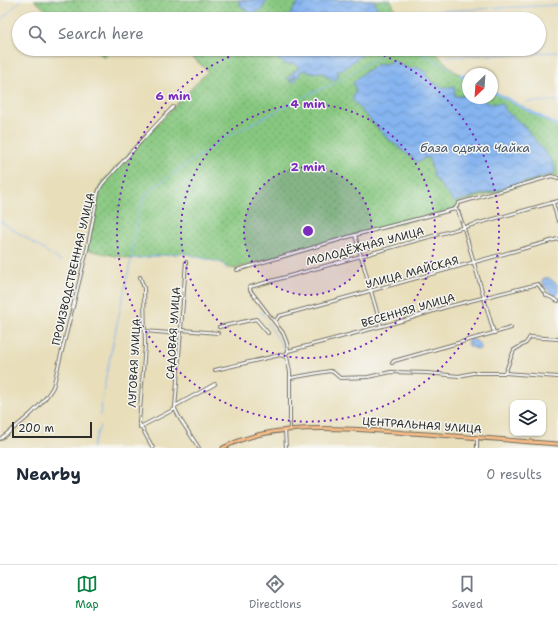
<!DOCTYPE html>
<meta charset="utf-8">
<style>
body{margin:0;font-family:"Shantell Sans",sans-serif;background:#f2f2f3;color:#1f2937}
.controls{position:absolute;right:12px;bottom:12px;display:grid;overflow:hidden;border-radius:8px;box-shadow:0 1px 3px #0004}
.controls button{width:36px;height:36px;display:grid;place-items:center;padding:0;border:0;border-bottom:1px solid #e0e1e3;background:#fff;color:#1f2937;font:20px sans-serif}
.compass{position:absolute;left:462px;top:68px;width:36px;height:36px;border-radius:50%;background:#fff;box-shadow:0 1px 3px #0004;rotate:205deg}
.scale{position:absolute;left:12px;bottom:10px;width:80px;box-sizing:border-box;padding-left:4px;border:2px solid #2b2b2b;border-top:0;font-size:11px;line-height:14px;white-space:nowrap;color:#2b2b2b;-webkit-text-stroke:3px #f6f6f2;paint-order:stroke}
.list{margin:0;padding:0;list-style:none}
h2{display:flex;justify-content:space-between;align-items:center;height:52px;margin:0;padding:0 16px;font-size:17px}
h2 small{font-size:13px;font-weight:400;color:#747a83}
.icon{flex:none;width:22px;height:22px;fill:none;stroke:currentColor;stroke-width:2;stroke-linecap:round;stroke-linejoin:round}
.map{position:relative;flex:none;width:558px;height:448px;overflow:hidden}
.search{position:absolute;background:#fff;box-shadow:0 1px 3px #0004;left:12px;right:12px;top:12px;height:44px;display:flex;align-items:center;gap:10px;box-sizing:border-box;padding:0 14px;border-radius:22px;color:#747a83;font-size:15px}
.sheet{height:116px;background:#fff}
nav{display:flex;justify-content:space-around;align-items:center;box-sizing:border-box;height:56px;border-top:1px solid #e0e1e3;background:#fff;font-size:11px;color:#747a83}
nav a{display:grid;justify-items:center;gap:2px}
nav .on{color:#0b8043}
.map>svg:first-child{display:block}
</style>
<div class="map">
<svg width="558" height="448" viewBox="0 0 558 448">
<defs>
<pattern id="grass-dots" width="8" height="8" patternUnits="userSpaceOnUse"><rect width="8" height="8" fill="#87c880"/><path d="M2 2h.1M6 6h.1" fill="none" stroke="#6fa369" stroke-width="1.8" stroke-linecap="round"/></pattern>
<pattern id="water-waves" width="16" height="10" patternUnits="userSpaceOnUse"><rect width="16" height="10" fill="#85b4f0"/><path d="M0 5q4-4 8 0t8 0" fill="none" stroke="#6d93c3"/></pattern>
</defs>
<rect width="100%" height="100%" fill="#f6f6f2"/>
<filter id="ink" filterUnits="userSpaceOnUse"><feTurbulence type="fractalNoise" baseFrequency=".025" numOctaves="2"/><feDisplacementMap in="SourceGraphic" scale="8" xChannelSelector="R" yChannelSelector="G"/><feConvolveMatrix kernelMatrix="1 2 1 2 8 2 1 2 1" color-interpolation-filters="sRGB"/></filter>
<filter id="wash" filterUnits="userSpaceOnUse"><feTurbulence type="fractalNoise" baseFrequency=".012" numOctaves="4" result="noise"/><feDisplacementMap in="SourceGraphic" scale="16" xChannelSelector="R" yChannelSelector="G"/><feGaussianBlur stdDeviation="0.9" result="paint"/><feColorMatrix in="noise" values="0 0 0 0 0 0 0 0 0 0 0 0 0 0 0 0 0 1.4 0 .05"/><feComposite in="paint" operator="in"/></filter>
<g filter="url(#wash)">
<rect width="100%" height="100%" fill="#e8deba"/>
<g fill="url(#grass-dots)" stroke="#597a56">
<path d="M34,0H391L397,14L402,19H57Z"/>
<path d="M95,49H114L104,57Z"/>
<path d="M183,49H432L454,71L468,78V98H492V91L558,126V178L554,176L459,203L455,209L355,235L234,269L227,267L222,263L184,253L131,259L87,250L99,188L103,181L208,71Z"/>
</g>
<g fill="url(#water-waves)" stroke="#58708e">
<path d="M238,0H268L261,10L255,12V17L241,6Z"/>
<path d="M303,0H374L378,10V19H287L297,4Z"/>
<path d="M288,49H362L364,53L344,69L337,71L339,75L335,80H332L321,72L310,73L306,70L301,71L298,78L292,83L290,81L296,77V75L289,80L287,78L293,73V71L299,69V68L293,63L289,65L283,63L275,56L279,52L286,53Z"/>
<path d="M391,61H396L398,64L411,69L416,67L426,72L428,78L430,79L432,82L445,88L454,86L455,96H465L467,86L468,98H482C489,107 495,102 503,104L505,110L525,127L552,161L555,169L554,174L454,202L434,177L429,159L424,157L423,160L417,162L388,139L353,101V97L356,90L353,83C357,79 361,74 366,71C370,69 374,68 377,64H385Z"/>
<path d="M544,278H549L558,285V294L557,295H553L544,286L542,281Z"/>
<path d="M469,339C475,339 480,343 481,348L478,350L469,346L467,344Z"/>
</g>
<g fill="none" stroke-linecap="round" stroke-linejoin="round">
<g stroke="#85b4f0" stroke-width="1">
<path d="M384,0L392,19"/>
<path d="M400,13L558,5"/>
<path d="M0,21L21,0"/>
<path d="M414,49L454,71"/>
<path d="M447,57L558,52"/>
<path d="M303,97L335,83L391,49"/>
<path d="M527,102L558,101"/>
<path d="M0,221L61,261"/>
<path d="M228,270L222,263L182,253L131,259C134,239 135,205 150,190L226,137L300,99"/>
<path d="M260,311L265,318"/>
<path d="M267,322L285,350"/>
<path d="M100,415L106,376L131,259"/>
<path d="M92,448L100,426"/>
</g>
<g stroke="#85b4f0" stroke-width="3">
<path d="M461,75L468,78"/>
<path d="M492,91L558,126"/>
</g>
</g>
</g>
<g filter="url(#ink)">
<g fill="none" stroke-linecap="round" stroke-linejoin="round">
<g stroke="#6d6a5d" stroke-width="4">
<g id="street">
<path d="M553,203L558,221"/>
<path d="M455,209L459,203L552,176L558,178"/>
<path d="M355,235L381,326"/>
<path d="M186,262L175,409L180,419L199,448"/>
<path d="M237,270L355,235L455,209L458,211L464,228L494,333"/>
<path d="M140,277L144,288L145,345L139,423L153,448"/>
<path d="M276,323V320L279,316L558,239"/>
<path d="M219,327L256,319L268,333"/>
<path d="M182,330L218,333"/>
<path d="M145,331L181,334"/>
<path d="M288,351L287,343L283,333L250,290V287L558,201"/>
<path d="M285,356L288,351L405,320L446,307L538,284L546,295L558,301"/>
<path d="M392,363L394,361L511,328"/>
<path d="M215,370L280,355L287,357L290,372V430"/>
<path d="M505,373L514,350L526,343L530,337L558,339"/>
<path d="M290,378L330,371L333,372L340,378L368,377L391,372L427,373L459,376L473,373H505L558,377"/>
<path d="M175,406L215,384"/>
<path d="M140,427L175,409"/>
<path d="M285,430L286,448"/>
<path d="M0,439C22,422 40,409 53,387L87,250L98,193C100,186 103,182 109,177L142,140L173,107"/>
<path d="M477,448V438"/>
</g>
</g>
<g stroke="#6d6a5d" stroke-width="5">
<path id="primary" d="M223,448C273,420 353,429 409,433C459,436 508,440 558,444"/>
</g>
<use href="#street" stroke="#fff" stroke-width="2"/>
<use href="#primary" stroke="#f7bd88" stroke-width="3"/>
</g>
</g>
<circle cx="308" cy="231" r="64" fill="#7b2cbf" fill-opacity=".12"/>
<g fill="none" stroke="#7b2cbf" stroke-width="2" stroke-dasharray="2 4">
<circle cx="308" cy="231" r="64"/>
<circle cx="308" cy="231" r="127"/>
<path d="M367 49A191 191 0 1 1 249 49"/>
</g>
<g text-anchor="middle" stroke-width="3" stroke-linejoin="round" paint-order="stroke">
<g font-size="11" fill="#2b2b2b" stroke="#f6f6f2">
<text transform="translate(365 246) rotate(-15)" y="4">МОЛОДЁЖНАЯ УЛИЦА</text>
<text transform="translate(73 269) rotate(-77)" y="4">ПРОИЗВОДСТВЕННАЯ УЛИЦА</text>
<text transform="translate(412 272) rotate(-15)" y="4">УЛИЦА МАЙСКАЯ</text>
<text transform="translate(408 310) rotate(-16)" y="4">ВЕСЕННЯЯ УЛИЦА</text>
<text transform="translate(173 333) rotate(-86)" y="4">САДОВАЯ УЛИЦА</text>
<text transform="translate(134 363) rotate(-87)" y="4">ЛУГОВАЯ УЛИЦА</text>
<text transform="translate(422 425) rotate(4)" y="4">ЦЕНТРАЛЬНАЯ УЛИЦА</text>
</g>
<g font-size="12" font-style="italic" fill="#465466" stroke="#f6f6f2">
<text x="475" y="152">база одыха Чайка</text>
</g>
</g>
<circle cx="308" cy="231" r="6" fill="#7b2cbf" stroke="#f6f6f2" stroke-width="2"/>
<g font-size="12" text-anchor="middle" font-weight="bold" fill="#7b2cbf" stroke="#f6f6f2" stroke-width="3" stroke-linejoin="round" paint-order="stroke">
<text x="173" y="100">6 min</text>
<text x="308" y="108">4 min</text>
<text x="308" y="171">2 min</text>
</g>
</svg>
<div class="controls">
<button><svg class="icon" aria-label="layers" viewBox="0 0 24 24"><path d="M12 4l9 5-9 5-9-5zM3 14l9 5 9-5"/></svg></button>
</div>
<svg class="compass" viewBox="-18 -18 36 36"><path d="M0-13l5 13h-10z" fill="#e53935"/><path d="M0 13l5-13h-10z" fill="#747a83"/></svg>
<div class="scale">200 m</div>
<div class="search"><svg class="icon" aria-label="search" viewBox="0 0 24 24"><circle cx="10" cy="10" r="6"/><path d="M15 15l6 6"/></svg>Search here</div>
</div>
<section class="sheet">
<h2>Nearby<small>0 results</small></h2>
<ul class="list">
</ul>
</section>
<nav>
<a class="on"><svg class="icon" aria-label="map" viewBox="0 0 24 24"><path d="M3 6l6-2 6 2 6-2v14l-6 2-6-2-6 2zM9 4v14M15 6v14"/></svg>Map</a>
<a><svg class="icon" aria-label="directions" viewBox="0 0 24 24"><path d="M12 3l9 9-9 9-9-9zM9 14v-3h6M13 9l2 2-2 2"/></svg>Directions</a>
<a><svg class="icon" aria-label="saved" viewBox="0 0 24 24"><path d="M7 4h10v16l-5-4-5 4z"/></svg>Saved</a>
</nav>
